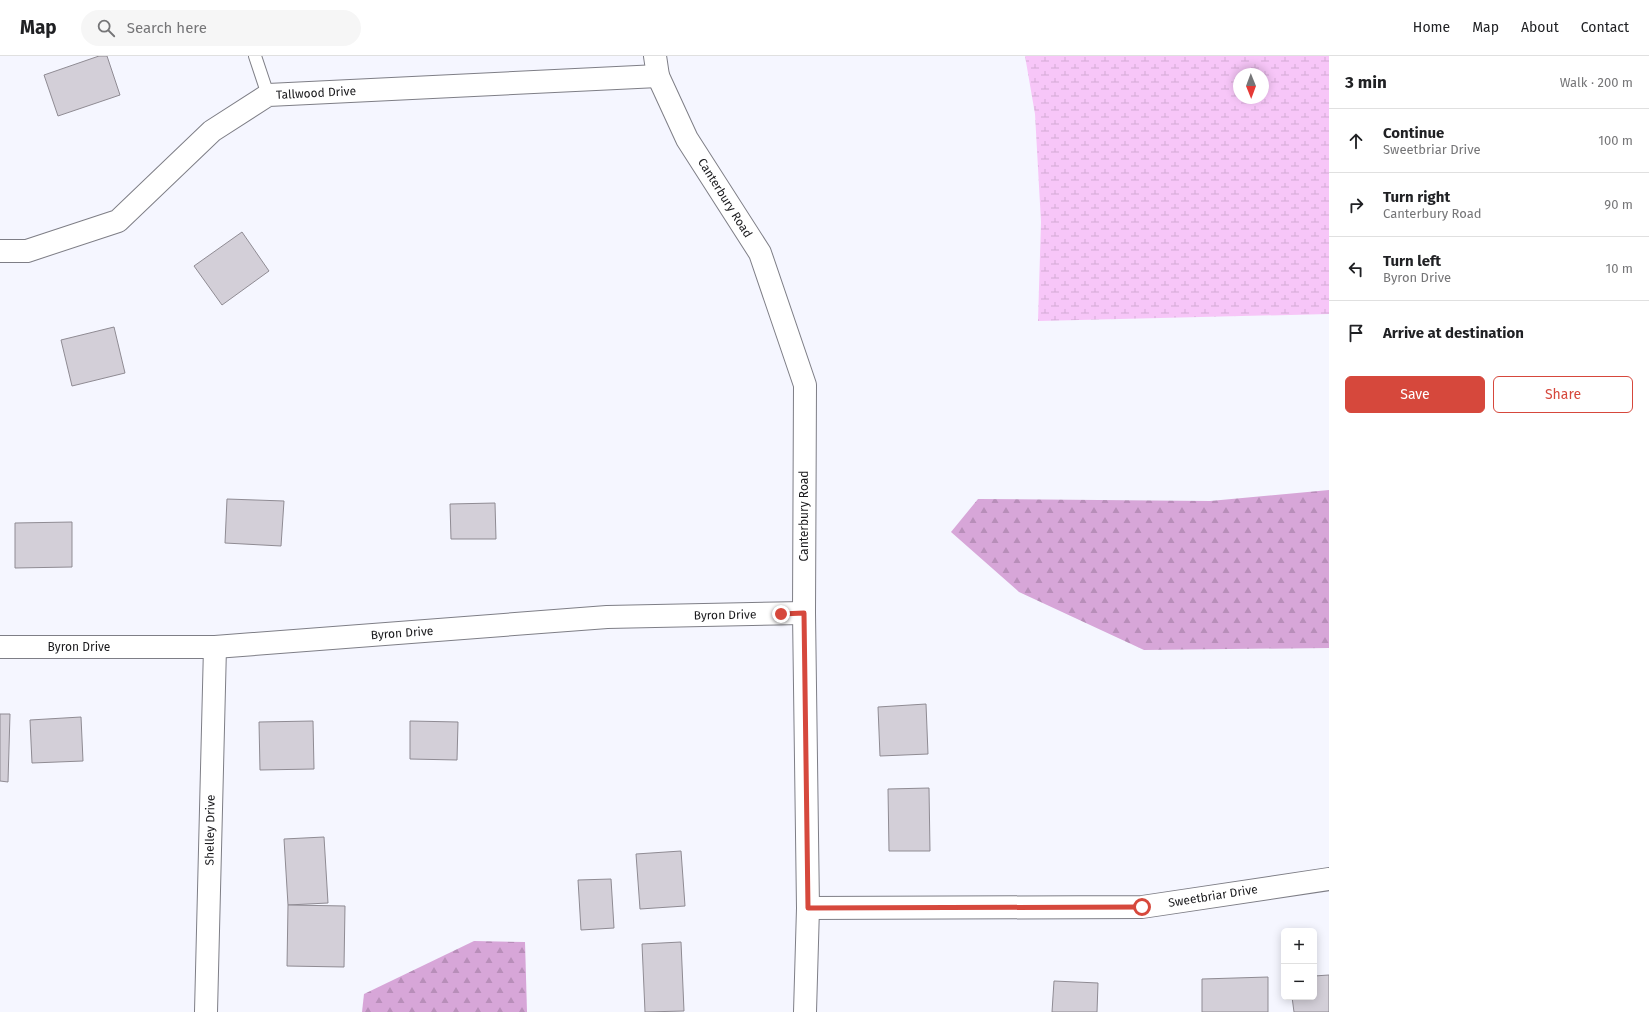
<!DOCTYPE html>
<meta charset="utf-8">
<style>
body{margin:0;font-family:"Fira Sans",sans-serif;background:#f6f6f6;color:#202124}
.controls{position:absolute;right:12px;bottom:12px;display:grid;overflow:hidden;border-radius:6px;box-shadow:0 2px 10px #0003}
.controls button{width:36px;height:36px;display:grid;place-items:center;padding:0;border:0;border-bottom:1px solid #e0e0e0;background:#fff;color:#202124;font:20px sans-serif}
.compass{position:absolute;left:1233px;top:12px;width:36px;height:36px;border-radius:50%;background:#fff;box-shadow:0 2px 10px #0003;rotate:179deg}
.stop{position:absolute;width:12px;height:12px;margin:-9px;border:3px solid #d6483c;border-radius:50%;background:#fff}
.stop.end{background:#d6483c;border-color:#fff;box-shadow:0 1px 4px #0008}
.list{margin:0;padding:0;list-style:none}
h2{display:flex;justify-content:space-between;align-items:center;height:52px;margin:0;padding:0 16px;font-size:17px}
h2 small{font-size:13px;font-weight:400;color:#757577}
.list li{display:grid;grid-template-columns:26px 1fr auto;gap:12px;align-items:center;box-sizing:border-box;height:64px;padding:0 16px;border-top:1px solid #e0e0e0}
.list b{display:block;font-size:15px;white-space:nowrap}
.list p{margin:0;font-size:13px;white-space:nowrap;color:#757577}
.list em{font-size:13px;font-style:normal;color:#757577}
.actions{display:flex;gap:8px;padding:12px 16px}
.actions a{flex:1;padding:9px 0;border:1px solid #d6483c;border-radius:6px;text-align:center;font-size:14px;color:#d6483c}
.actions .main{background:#d6483c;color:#fff}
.icon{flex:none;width:22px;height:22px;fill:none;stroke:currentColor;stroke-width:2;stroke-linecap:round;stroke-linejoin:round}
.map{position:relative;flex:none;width:1329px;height:956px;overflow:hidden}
header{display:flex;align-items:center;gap:24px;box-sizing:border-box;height:56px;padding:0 20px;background:#fff;border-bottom:1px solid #e0e0e0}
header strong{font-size:19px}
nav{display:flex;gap:22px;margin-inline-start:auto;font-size:14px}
.search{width:280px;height:36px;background:#f6f6f6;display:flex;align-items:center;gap:10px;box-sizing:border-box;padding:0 14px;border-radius:22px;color:#757577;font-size:15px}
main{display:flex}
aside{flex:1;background:#fff}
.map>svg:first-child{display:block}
</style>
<header>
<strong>Map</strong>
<div class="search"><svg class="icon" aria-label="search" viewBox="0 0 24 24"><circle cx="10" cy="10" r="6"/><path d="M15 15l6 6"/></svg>Search here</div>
<nav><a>Home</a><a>Map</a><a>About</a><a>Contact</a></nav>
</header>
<main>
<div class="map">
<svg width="1329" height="956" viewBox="0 0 1329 956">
<defs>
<pattern id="forest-firs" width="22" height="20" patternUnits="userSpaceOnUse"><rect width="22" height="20" fill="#d7a6d8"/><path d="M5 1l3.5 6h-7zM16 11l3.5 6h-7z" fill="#b88eb9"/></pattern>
<pattern id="wetland-marsh" width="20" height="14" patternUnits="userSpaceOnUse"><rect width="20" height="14" fill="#f7c6f8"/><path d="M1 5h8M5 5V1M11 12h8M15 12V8" fill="none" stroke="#d3aad4"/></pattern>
</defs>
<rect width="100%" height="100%" fill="#f5f6ff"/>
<g fill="url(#forest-firs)">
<path d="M1329,434V592L1144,594L1019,536L951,476L978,443L1210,445Z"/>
<path d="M474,885L525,886L527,956H362L364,938Z"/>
</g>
<path fill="url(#wetland-marsh)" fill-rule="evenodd" d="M1025,0H1329V258L1038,265L1041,166L1035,58ZM1239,18H1263V42H1239Z"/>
<g fill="#d3cfd8" stroke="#8f8b93">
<path d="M99,0H107L120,39L58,60L44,19Z"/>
<path d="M242,176L269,215L222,249L194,210Z"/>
<path d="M114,271L125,317L72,330L61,284Z"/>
<path d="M227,443L284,445L281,490L225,487Z"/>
<path d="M495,447L496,483H451L450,448Z"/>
<path d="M72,466V511L15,512V467Z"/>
<path d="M926,648L928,698L880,700L878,651Z"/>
<path d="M0,658H10L8,726L0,725Z"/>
<path d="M81,661L83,705L32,707L30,664Z"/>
<path d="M313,665L314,713L260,714L259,666Z"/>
<path d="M410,665L458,666L457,704L410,703Z"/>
<path d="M929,732L930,795H889L888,733Z"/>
<path d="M324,781L328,847L288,849L284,783Z"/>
<path d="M681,795L685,850L640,853L636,798Z"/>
<path d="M611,823L614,872L581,874L578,824Z"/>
<path d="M288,849L345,850L344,911L287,910Z"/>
<path d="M681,886L684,955L645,956L642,888Z"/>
<path d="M1329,919V956H1294L1292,941H1314V920Z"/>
<path d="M1268,921V956H1202V923Z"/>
<path d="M1054,925L1098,927L1097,956H1052Z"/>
</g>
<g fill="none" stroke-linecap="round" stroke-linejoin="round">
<g stroke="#7e7e86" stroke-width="14">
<path id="service" d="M255,0L268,39"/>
</g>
<g stroke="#7e7e86" stroke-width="24">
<g id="minor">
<path d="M0,195H27L118,165L212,75L268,39L658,20"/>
<path d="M0,591H215L607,561L804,557"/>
<path d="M808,852L1142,851L1329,823"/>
<path d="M206,956L215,591"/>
</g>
</g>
<g stroke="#7e7e86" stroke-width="24">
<path id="tertiary" d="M655,0L658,20L687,83L760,197L805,329L804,557L808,852L805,956"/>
</g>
<use href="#service" stroke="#fff" stroke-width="12"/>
<use href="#minor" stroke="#fff" stroke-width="22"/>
<use href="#tertiary" stroke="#fff" stroke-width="22"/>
</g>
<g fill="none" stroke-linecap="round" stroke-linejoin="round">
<path stroke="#d6483c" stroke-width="5" d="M781,558L804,557L808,852L1142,851"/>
</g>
<g text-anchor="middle" stroke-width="3" stroke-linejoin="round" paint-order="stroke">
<g font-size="12" fill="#19191c" stroke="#fff">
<text transform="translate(316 37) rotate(-3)" y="4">Tallwood Drive</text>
<text transform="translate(725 142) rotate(58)" y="4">Canterbury Road</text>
<text transform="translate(804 460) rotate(-90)" y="4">Canterbury Road</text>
<text transform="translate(725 559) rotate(-1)" y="4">Byron Drive</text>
<text transform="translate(402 577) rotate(-4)" y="4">Byron Drive</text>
<text x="79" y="595">Byron Drive</text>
<text transform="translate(210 774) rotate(-89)" y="4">Shelley Drive</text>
<text transform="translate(1213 840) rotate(-9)" y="4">Sweetbriar Drive</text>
</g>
</g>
</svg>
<div class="controls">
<button>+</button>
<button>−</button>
</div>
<svg class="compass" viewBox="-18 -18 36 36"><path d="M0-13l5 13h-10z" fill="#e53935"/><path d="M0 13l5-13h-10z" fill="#757577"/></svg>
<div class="stop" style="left:1142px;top:851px"></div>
<div class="stop end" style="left:781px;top:558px"></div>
</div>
<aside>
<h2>3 min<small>Walk · 200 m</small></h2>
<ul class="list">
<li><svg class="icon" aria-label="ahead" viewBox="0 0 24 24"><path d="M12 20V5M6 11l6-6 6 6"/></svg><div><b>Continue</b><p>Sweetbriar Drive</p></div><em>100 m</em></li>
<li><svg class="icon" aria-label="right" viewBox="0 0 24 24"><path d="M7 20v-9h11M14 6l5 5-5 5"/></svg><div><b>Turn right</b><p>Canterbury Road</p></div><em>90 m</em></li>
<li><svg class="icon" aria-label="left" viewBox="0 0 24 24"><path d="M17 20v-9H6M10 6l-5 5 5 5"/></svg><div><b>Turn left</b><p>Byron Drive</p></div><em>10 m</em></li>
<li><svg class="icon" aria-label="arrive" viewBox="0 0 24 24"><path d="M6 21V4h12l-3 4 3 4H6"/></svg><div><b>Arrive at destination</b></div></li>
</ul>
<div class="actions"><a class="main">Save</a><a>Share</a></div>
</aside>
</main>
